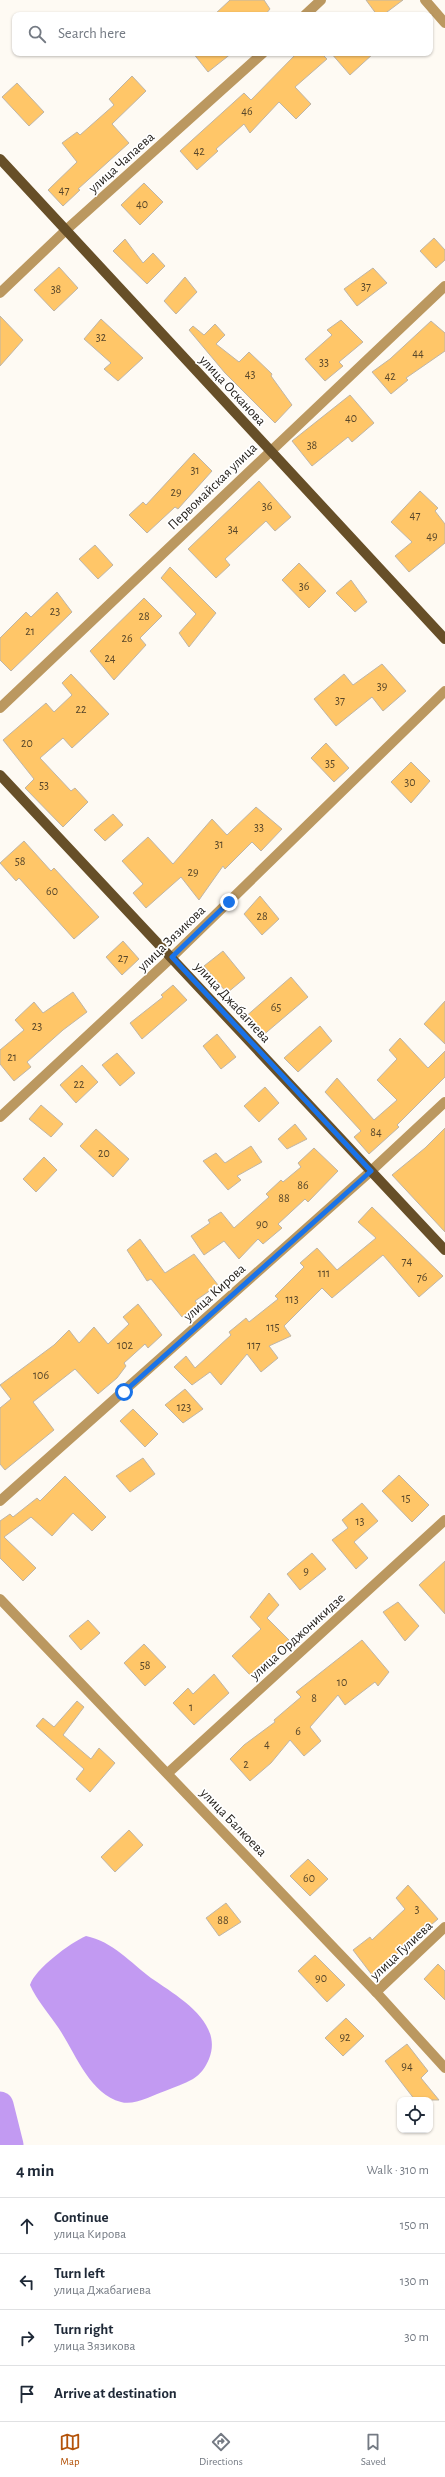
<!DOCTYPE html>
<meta charset="utf-8">
<style>
body{margin:0;font-family:"Alegreya Sans",sans-serif;background:#f2f2f3;color:#1f2937}
.controls{position:absolute;right:12px;bottom:12px;display:grid;overflow:hidden;border-radius:8px;box-shadow:0 1px 3px #0004}
.controls button{width:36px;height:36px;display:grid;place-items:center;padding:0;border:0;border-bottom:1px solid #e0e1e3;background:#fff;color:#1f2937;font:20px sans-serif}
.stop{position:absolute;width:12px;height:12px;margin:-9px;border:3px solid #1a73e8;border-radius:50%;background:#fff}
.stop.end{background:#1a73e8;border-color:#fff;box-shadow:0 1px 4px #0008}
.list{margin:0;padding:0;list-style:none}
h2{display:flex;justify-content:space-between;align-items:center;height:52px;margin:0;padding:0 16px;font-size:17px}
h2 small{font-size:13px;font-weight:400;color:#747a83}
.list li{display:grid;grid-template-columns:26px 1fr auto;gap:12px;align-items:center;box-sizing:border-box;height:56px;padding:0 16px;border-top:1px solid #e0e1e3}
.list b{display:block;font-size:15px;white-space:nowrap}
.list p{margin:0;font-size:13px;white-space:nowrap;color:#747a83}
.list em{font-size:13px;font-style:normal;color:#747a83}
.icon{flex:none;width:22px;height:22px;fill:none;stroke:currentColor;stroke-width:2;stroke-linecap:round;stroke-linejoin:round}
.map{position:relative;flex:none;width:445px;height:2145px;overflow:hidden}
.search{position:absolute;background:#fff;box-shadow:0 1px 3px #0004;left:12px;right:12px;top:12px;height:44px;display:flex;align-items:center;gap:10px;box-sizing:border-box;padding:0 14px;border-radius:8px;color:#747a83;font-size:15px}
.sheet{height:276px;background:#fff}
nav{display:flex;justify-content:space-around;align-items:center;box-sizing:border-box;height:56px;border-top:1px solid #e0e1e3;background:#fff;font-size:11px;color:#747a83}
nav a{display:grid;justify-items:center;gap:2px}
nav .on{color:#b45309}
.map>svg:first-child{display:block}
</style>
<div class="map">
<svg width="445" height="2145" viewBox="0 0 445 2145">
<rect width="100%" height="100%" fill="#fefaf3"/>
<path fill="#c29af2" d="M86,1936C112,1941 131,1963 151,1978C177,1996 224,2022 209,2059C205,2068 201,2074 193,2079C184,2084 174,2087 165,2091C153,2095 134,2106 121,2102C87,2093 74,2048 55,2023C46,2010 37,2000 30,1985C35,1969 70,1943 86,1936Z"/>
<g fill="none" stroke-linecap="round" stroke-linejoin="round">
<path stroke="#c29af2" stroke-width="27" d="M0,2105L10,2145"/>
</g>
<g fill="#ffc668" stroke="#bfb5a6">
<path d="M230,0H264L270,9L265,15H214Z"/>
<path d="M366,0H403L383,15H377Z"/>
<path d="M193,53H232L208,72Z"/>
<path d="M297,53H321L327,59L295,87L311,104L296,119L279,102L250,133L244,124L216,149L218,151L197,170L180,151L244,93L251,100Z"/>
<path d="M331,53H374L350,75Z"/>
<path d="M132,76L146,91L112,124L129,143L78,189L80,190L63,206L48,190L77,162L62,143L77,132L80,135L114,105L109,99Z"/>
<path d="M17,83L44,112L29,126L2,97Z"/>
<path d="M144,183L163,202L140,225L121,205Z"/>
<path d="M434,238L445,250V260L436,268L420,251Z"/>
<path d="M125,239L143,263L153,253L165,266L147,284L113,251Z"/>
<path d="M59,267L78,288L54,311L34,290Z"/>
<path d="M373,268L387,283L357,306L344,289Z"/>
<path d="M185,277L197,292L176,314L164,301Z"/>
<path d="M0,316L23,340L0,366Z"/>
<path d="M101,319L143,358L118,381L104,369L111,363L84,339Z"/>
<path d="M341,320L363,342L339,362L343,366L325,381L305,359L332,335L327,330Z"/>
<path d="M431,321L445,333V351L406,378L408,380L391,394L372,372L390,359Z"/>
<path d="M215,324L225,335L216,344L239,362L249,352L272,374L271,376L292,405L275,423L225,373L189,330L193,326L204,335Z"/>
<path d="M350,395L374,423L352,442L348,437L312,466L292,441Z"/>
<path d="M194,453L212,471L178,509L175,507L147,533L129,515L143,502L146,505Z"/>
<path d="M259,481L291,517L275,531L266,521L225,559L230,565L216,578L188,549Z"/>
<path d="M420,491L438,508L435,511L445,524V543L409,572L395,556L412,542L391,522Z"/>
<path d="M95,545L113,565L98,579L79,559Z"/>
<path d="M299,563L326,591L309,608L282,580Z"/>
<path d="M170,567L216,613L189,647L179,633L196,614L161,578Z"/>
<path d="M351,580L367,602L355,612L336,593Z"/>
<path d="M57,592L72,612L11,671L0,660V638L26,612L31,617Z"/>
<path d="M144,598L162,616L140,638L146,645L114,680L90,651Z"/>
<path d="M382,664L406,691L383,711L372,697L336,726L314,699L344,674L353,685Z"/>
<path d="M71,674L109,714L72,748L63,738L40,758L71,791L75,788L88,802L63,827L25,788L34,779L3,740L46,703L54,712L72,695L62,683Z"/>
<path d="M326,743L349,768L334,782L311,758Z"/>
<path d="M411,762L430,781L411,803L391,782Z"/>
<path d="M256,807L282,829L261,851L252,842L225,869L223,866L199,900L181,877L146,908L133,893L143,884L122,861L148,837L173,864L212,819L227,835Z"/>
<path d="M113,814L123,825L105,841L94,830Z"/>
<path d="M24,841L51,871L54,868L99,917L74,939L19,878L16,881L0,863Z"/>
<path d="M260,896L279,919L262,935L244,914Z"/>
<path d="M123,941L139,959L122,975L106,957Z"/>
<path d="M223,951L245,978L227,993L204,966Z"/>
<path d="M291,977L308,997L261,1037L244,1018Z"/>
<path d="M173,985L187,1000L142,1039L130,1023L163,997L161,995Z"/>
<path d="M73,992L87,1012L63,1030L27,1062L31,1067L14,1081L0,1064V1050L24,1030L15,1020L34,1002L43,1013Z"/>
<path d="M445,1001V1044L424,1024Z"/>
<path d="M320,1026L332,1041L298,1072L284,1058Z"/>
<path d="M217,1034L236,1057L221,1069L203,1046Z"/>
<path d="M400,1038L428,1068L445,1051V1077L397,1125L399,1127L369,1154L354,1137L361,1131L325,1092L337,1078L374,1120L397,1100L377,1080L397,1059L389,1050Z"/>
<path d="M117,1053L135,1073L120,1086L102,1065Z"/>
<path d="M82,1065L98,1082L76,1103L60,1085Z"/>
<path d="M265,1087L279,1103L259,1122L244,1106Z"/>
<path d="M41,1105L63,1124L51,1137L29,1119Z"/>
<path d="M295,1124L307,1139L287,1149L278,1139Z"/>
<path d="M445,1128V1232L392,1175L425,1148Z"/>
<path d="M96,1129L129,1159L113,1177L80,1146Z"/>
<path d="M251,1146L262,1162L237,1176L241,1180L228,1190L203,1161L216,1153L225,1163Z"/>
<path d="M314,1148L338,1171L308,1202L305,1199L278,1224L282,1228L263,1244L258,1239L239,1259L224,1241L204,1255L191,1236L210,1223L208,1220L221,1212L234,1228L269,1197L266,1194L281,1180L283,1182L301,1167L298,1163Z"/>
<path d="M44,1157L57,1170L36,1192L23,1179Z"/>
<path d="M372,1207L443,1276L419,1297L383,1255L332,1298L322,1288L284,1326L291,1336L269,1346L278,1358L261,1372L247,1354L221,1385L210,1372L192,1385L174,1367L186,1356L195,1368L231,1335L229,1332L246,1318L249,1322L278,1299L275,1296L304,1267L300,1263L317,1248L337,1270L376,1238L358,1222Z"/>
<path d="M140,1239L165,1273L194,1254L218,1285L195,1301L198,1305L182,1317L151,1279L147,1281L127,1250Z"/>
<path d="M138,1304L162,1335L148,1348L145,1344L124,1363L126,1366L117,1378L98,1394L75,1369L33,1402L54,1430L5,1470L0,1464V1408L11,1399L0,1385L54,1345L69,1330L79,1343L94,1327L108,1344L129,1324L123,1317Z"/>
<path d="M185,1389L203,1409L183,1423L165,1405Z"/>
<path d="M133,1409L158,1434L145,1447L120,1421Z"/>
<path d="M143,1458L155,1474L130,1492L116,1476Z"/>
<path d="M399,1475L429,1505L412,1522L382,1491Z"/>
<path d="M65,1476L106,1517L92,1531L73,1513L52,1536L31,1517L4,1537L36,1568L23,1581L0,1558V1521L10,1514L13,1517L37,1498L40,1501Z"/>
<path d="M362,1503L378,1521L354,1542L368,1558L356,1569L332,1540L348,1528L342,1520Z"/>
<path d="M312,1553L326,1569L300,1590L287,1574Z"/>
<path d="M445,1561V1614L419,1585Z"/>
<path d="M269,1593L279,1605L267,1618L289,1640L250,1675L232,1656L261,1629L250,1617Z"/>
<path d="M398,1602L419,1626L405,1641L383,1612Z"/>
<path d="M88,1620L100,1633L81,1650L69,1636Z"/>
<path d="M362,1640L389,1672L378,1686L375,1682L345,1705L338,1695L310,1727L321,1741L304,1756L290,1740L271,1763L250,1781L230,1759L244,1745L275,1722L274,1720L301,1697L296,1692Z"/>
<path d="M144,1644L166,1667L145,1686L124,1663Z"/>
<path d="M214,1674L229,1693L194,1725L173,1703L188,1688L193,1694Z"/>
<path d="M77,1701L84,1707L63,1735L91,1759L99,1748L115,1763L90,1792L76,1779L84,1769L36,1726L43,1718L54,1727Z"/>
<path d="M129,1830L143,1845L115,1872L101,1857Z"/>
<path d="M308,1859L328,1879L310,1896L290,1876Z"/>
<path d="M408,1885L438,1919L372,1975L353,1950L370,1937L372,1940L405,1909L396,1898Z"/>
<path d="M226,1903L241,1922L219,1936L206,1918Z"/>
<path d="M315,1955L345,1985L327,2002L298,1971Z"/>
<path d="M438,1964L445,1971V2000L424,1979Z"/>
<path d="M346,2018L364,2036L343,2056L325,2038Z"/>
<path d="M407,2044L428,2071L421,2078L439,2100H415L385,2061Z"/>
</g>
<g fill="none" stroke-linecap="round" stroke-linejoin="round">
<g stroke="#bb9860" stroke-width="10">
<path d="M425,0L445,23"/>
<path d="M305,15L321,0"/>
<path d="M0,293L66,230L263,53"/>
<path d="M0,708L445,286"/>
<path d="M0,1117L172,957L445,691"/>
<path d="M0,1501L371,1171L445,1102"/>
<path d="M0,1599L376,1992L445,2068"/>
<path d="M168,1773L445,1520"/>
<path d="M376,1992L445,1927"/>
</g>
<g stroke="#674f28" stroke-width="10">
<path d="M0,159L445,639"/>
<path d="M0,775L445,1250"/>
</g>
</g>
<g fill="none" stroke-linecap="round" stroke-linejoin="round">
<path stroke="#1a73e8" stroke-width="5" d="M124,1392L371,1171L172,957L229,902"/>
</g>
<g text-anchor="middle" stroke-width="3.5" stroke-linejoin="round" paint-order="stroke">
<g font-size="12" fill="#57462a">
<text x="247" y="115">46</text>
<text x="199" y="155">42</text>
<text x="64" y="194">47</text>
<text x="142" y="208">40</text>
<text x="366" y="290">37</text>
<text x="56" y="293">38</text>
<text x="101" y="341">32</text>
<text x="418" y="357">44</text>
<text x="324" y="366">33</text>
<text x="250" y="378">43</text>
<text x="390" y="380">42</text>
<text x="351" y="422">40</text>
<text x="312" y="449">38</text>
<text x="195" y="474">31</text>
<text x="176" y="496">29</text>
<text x="267" y="510">36</text>
<text x="415" y="519">47</text>
<text x="233" y="533">34</text>
<text x="432" y="540">49</text>
<text x="304" y="590">36</text>
<text x="55" y="615">23</text>
<text x="144" y="620">28</text>
<text x="30" y="635">21</text>
<text x="127" y="642">26</text>
<text x="110" y="662">24</text>
<text x="382" y="690">39</text>
<text x="340" y="704">37</text>
<text x="81" y="713">22</text>
<text x="27" y="747">20</text>
<text x="330" y="767">35</text>
<text x="410" y="786">30</text>
<text x="44" y="789">53</text>
<text x="259" y="831">33</text>
<text x="219" y="848">31</text>
<text x="20" y="865">58</text>
<text x="193" y="876">29</text>
<text x="52" y="895">60</text>
<text x="262" y="920">28</text>
<text x="123" y="962">27</text>
<text x="276" y="1011">65</text>
<text x="37" y="1030">23</text>
<text x="12" y="1061">21</text>
<text x="79" y="1088">22</text>
<text x="376" y="1136">84</text>
<text x="104" y="1157">20</text>
<text x="303" y="1189">86</text>
<text x="284" y="1202">88</text>
<text x="262" y="1228">90</text>
<text x="407" y="1265">74</text>
<text x="324" y="1277">111</text>
<text x="422" y="1281">76</text>
<text x="292" y="1303">113</text>
<text x="273" y="1331">115</text>
<text x="125" y="1349">102</text>
<text x="254" y="1349">117</text>
<text x="41" y="1379">106</text>
<text x="184" y="1411">123</text>
<text x="406" y="1502">15</text>
<text x="360" y="1525">13</text>
<text x="306" y="1575">9</text>
<text x="145" y="1669">58</text>
<text x="342" y="1686">10</text>
<text x="314" y="1702">8</text>
<text x="191" y="1711">1</text>
<text x="298" y="1735">6</text>
<text x="267" y="1748">4</text>
<text x="246" y="1768">2</text>
<text x="309" y="1882">60</text>
<text x="417" y="1913">3</text>
<text x="223" y="1924">88</text>
<text x="321" y="1982">90</text>
<text x="345" y="2041">92</text>
<text x="407" y="2070">94</text>
</g>
<g font-size="14" fill="#1f1b16" stroke="#fff">
<text transform="translate(121 162) rotate(-42)" y="5">улица Чапаева</text>
<text transform="translate(233 390) rotate(47)" y="5">улица Осканова</text>
<text transform="translate(212 486) rotate(-44)" y="5">Первомайская улица</text>
<text transform="translate(171 938) rotate(-44)" y="5">улица Зязикова</text>
<text transform="translate(233 1002) rotate(47)" y="5">улица Джабагиева</text>
<text transform="translate(214 1292) rotate(-42)" y="5">улица Кирова</text>
<text transform="translate(297 1636) rotate(-42)" y="5">улица Орджоникидзе</text>
<text transform="translate(234 1822) rotate(46)" y="5">улица Балкоева</text>
<text transform="translate(401 1950) rotate(-43)" y="5">улица Гулиева</text>
</g>
</g>
</svg>
<div class="controls">
<button><svg class="icon" aria-label="locate" viewBox="0 0 24 24"><circle cx="12" cy="12" r="6"/><path d="M12 2v4M12 18v4M2 12h4M18 12h4"/></svg></button>
</div>
<div class="stop" style="left:124px;top:1392px"></div>
<div class="stop end" style="left:229px;top:902px"></div>
<div class="search"><svg class="icon" aria-label="search" viewBox="0 0 24 24"><circle cx="10" cy="10" r="6"/><path d="M15 15l6 6"/></svg>Search here</div>
</div>
<section class="sheet">
<h2>4 min<small>Walk · 310 m</small></h2>
<ul class="list">
<li><svg class="icon" aria-label="ahead" viewBox="0 0 24 24"><path d="M12 20V5M6 11l6-6 6 6"/></svg><div><b>Continue</b><p>улица Кирова</p></div><em>150 m</em></li>
<li><svg class="icon" aria-label="left" viewBox="0 0 24 24"><path d="M17 20v-9H6M10 6l-5 5 5 5"/></svg><div><b>Turn left</b><p>улица Джабагиева</p></div><em>130 m</em></li>
<li><svg class="icon" aria-label="right" viewBox="0 0 24 24"><path d="M7 20v-9h11M14 6l5 5-5 5"/></svg><div><b>Turn right</b><p>улица Зязикова</p></div><em>30 m</em></li>
<li><svg class="icon" aria-label="arrive" viewBox="0 0 24 24"><path d="M6 21V4h12l-3 4 3 4H6"/></svg><div><b>Arrive at destination</b></div></li>
</ul>
</section>
<nav>
<a class="on"><svg class="icon" aria-label="map" viewBox="0 0 24 24"><path d="M3 6l6-2 6 2 6-2v14l-6 2-6-2-6 2zM9 4v14M15 6v14"/></svg>Map</a>
<a><svg class="icon" aria-label="directions" viewBox="0 0 24 24"><path d="M12 3l9 9-9 9-9-9zM9 14v-3h6M13 9l2 2-2 2"/></svg>Directions</a>
<a><svg class="icon" aria-label="saved" viewBox="0 0 24 24"><path d="M7 4h10v16l-5-4-5 4z"/></svg>Saved</a>
</nav>
